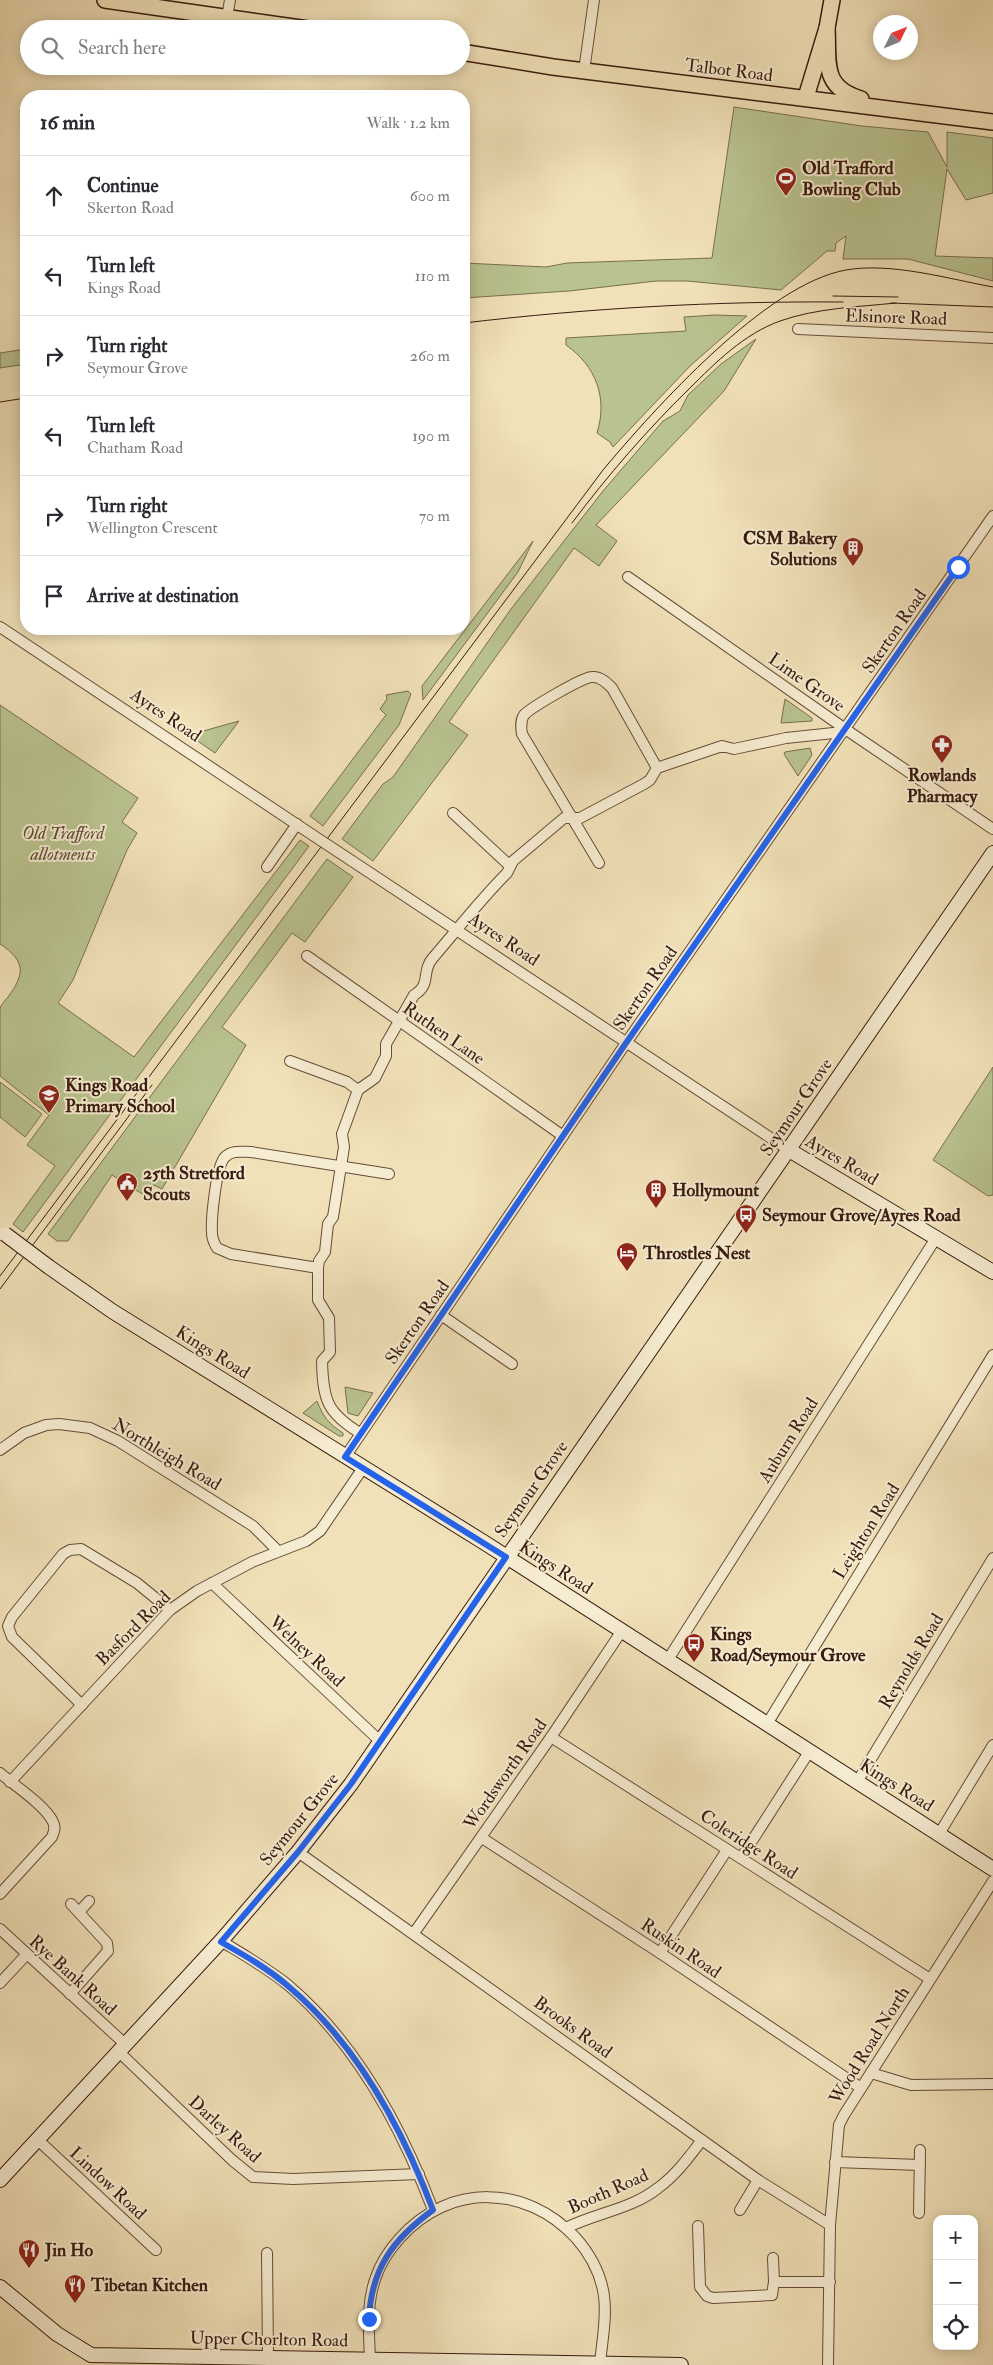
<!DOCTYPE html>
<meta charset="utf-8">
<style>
body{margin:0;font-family:"IM FELL Double Pica",serif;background:#f2f2f3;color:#2b2b33}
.controls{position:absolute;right:15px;bottom:15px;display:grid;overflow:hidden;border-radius:10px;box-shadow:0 2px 12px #0003}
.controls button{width:45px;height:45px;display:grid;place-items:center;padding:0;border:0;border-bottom:1px solid #e1e1e2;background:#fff;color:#2b2b33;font:25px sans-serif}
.compass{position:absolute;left:873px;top:15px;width:45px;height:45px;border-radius:50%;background:#fff;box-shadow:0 2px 12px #0003;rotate:47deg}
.stop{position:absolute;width:15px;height:15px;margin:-11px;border:4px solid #2563eb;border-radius:50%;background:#fff}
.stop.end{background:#2563eb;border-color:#fff;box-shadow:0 1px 5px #0008}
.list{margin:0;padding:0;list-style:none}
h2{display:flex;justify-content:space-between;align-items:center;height:65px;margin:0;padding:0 20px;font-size:21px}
h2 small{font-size:16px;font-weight:400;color:#7c7c81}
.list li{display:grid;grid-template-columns:32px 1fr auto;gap:15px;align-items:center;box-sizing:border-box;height:80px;padding:0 20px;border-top:1px solid #e1e1e2}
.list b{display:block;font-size:19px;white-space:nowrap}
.list p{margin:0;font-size:16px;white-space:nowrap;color:#7c7c81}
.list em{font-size:16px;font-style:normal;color:#7c7c81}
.icon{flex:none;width:28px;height:28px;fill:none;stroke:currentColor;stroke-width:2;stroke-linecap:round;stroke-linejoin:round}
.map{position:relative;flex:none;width:993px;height:2365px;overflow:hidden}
.search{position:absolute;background:#fff;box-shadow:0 2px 12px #0003;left:20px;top:20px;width:450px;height:55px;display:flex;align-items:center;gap:12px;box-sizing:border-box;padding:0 18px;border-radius:28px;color:#7c7c81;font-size:19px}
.panel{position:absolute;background:#fff;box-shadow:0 2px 12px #0003;left:20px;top:90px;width:450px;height:545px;border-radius:20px}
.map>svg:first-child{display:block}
</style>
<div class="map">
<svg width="993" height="2365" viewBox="0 0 993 2365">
<rect width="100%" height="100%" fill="#f1e1b8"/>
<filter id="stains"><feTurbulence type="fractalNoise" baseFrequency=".004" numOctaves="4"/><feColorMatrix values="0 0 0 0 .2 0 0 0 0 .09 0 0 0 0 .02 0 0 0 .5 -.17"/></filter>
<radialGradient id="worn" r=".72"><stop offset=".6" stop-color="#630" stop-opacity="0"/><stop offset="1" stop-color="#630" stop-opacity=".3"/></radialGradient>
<g fill="#b9c38f" stroke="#796e4e">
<path d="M734,107L862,126L928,132L947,167V132L993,138V193L966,200L947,169L935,256L993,258V281L908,259H843L846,236L836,243L835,251H827L781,290L687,281H656L569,291L464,298V263L546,267L567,263L712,258Z"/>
<path d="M715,315L747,316L690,366L613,447L610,442L597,433C608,398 596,366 566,345V338L686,331L684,317Z"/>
<path d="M756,339L724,391L596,525L617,541L599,566L574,548L449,722L468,735L373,861L342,839L383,784L393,777L511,609L603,491L663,421L680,411L688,395L721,364Z"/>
<path d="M26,349V364L0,368V353Z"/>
<path d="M533,541L518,572L423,700L422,686Z"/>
<path d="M408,691L411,694L399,725L323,826L310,816L386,715L380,709L387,699L386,695Z"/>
<path d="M785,699L812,718V721L781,723Z"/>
<path d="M0,705L138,798L122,822L137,833L127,850L73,980L58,1003L134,1057L300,840L309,846L23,1232L13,1224L55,1166L27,1145L49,1115L0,1076C0,1055 0,1032 0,1010C0,1005 5,1001 8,997C25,974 26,961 0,944Z"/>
<path d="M239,721L215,753L189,735Z"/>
<path d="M810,748L812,755L798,776L784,754L785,752Z"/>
<path d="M327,859L353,877L305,942L292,933L222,1027L246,1045L162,1189L154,1185L147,1197L112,1175L68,1241H57L48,1234Z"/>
<path d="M993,1067V1195L988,1196L933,1160Z"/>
<path d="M0,1082L42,1114L25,1137L0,1117Z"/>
<path d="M345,1387L373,1393L358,1416L348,1413Z"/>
<path d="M317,1401C323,1417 329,1424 343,1433V1436H339L303,1413Z"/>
</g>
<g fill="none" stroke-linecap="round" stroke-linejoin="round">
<g stroke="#674c38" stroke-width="12">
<g id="street">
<path d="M227,17L230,0"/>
<path d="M584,71L594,0"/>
<path d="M798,329L993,338"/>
<path d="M628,577L851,733L993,829"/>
<path d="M0,627L302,828"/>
<path d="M453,813L509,865"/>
<path d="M352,861L789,1150"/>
<path d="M599,863L522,734C521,728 520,721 524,715C530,708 583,677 592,677C600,676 607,683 612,688L657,768"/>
<path d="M267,867L297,824"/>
<path d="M307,956L563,1136"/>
<path d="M290,1061L347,1082L358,1090"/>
<path d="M318,1268L231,1254L217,1248C214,1243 212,1238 212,1233C211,1219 216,1166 225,1157C232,1150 241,1152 251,1152L389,1174"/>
<path d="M441,1315L512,1364"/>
<path d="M360,1433C327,1413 323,1400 322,1361L330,1352L329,1318L318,1300V1268L319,1261L325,1252L328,1224L333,1217L344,1147L342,1134L358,1090L375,1078L386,1056V1044L414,995C432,984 421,972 432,959C457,930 480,900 507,873L513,861L564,818H580L644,784L650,780L657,768L722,746L734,749L786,738L843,732"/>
<path d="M0,1450L24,1433L46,1425L59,1424L90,1428L118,1441L253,1526L278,1551"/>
<path d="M345,1457L626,1043L993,516"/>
<path d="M212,1583L381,1742"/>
<path d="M667,1661L936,1238"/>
<path d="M82,1705L12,1637L8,1626L12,1617L63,1554L70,1550L81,1549L137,1583L170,1610"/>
<path d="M767,1724L993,1355"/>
<path d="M551,1737L930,1979"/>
<path d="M0,1773C14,1785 46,1806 53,1822C56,1827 54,1832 52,1837L0,1894"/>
<path d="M10,1782L170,1610L197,1591L252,1562L306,1541L320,1531L363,1468"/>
<path d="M857,1782L993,1558"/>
<path d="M939,1834L993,1745"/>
<path d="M482,1838L660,1953L861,2088"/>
<path d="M298,1852L758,2180L830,2225"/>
<path d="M741,1858L809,1752"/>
<path d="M79,1912L89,1901"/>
<path d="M0,1929L125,2044"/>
<path d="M414,1933L551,1737L621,1632"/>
<path d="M221,1941C244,1955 267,1968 288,1985C356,2043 402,2128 433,2210"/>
<path d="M660,1953L727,1850"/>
<path d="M0,1983L26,1955"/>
<path d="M70,1994L108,1951L107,1943L71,1904"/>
<path d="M119,2052L232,2160L253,2177L293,2179L419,2174"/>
<path d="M871,2073L911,2085L993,2084"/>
<path d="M38,2140L156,2250"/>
<path d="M835,2162L920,2165"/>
<path d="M740,2210L758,2180"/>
<path d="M919,2213L920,2150"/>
<path d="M698,2226L700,2287L707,2296L713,2298L772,2295L774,2282L773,2258"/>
<path d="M566,2228C596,2213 632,2209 658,2188C676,2175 689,2157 702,2140"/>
<path d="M267,2253L268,2358"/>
<path d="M774,2282H830"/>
<path d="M370,2359C369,2331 366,2303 376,2277C381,2262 390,2249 400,2238C449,2183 526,2184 576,2238C590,2254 601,2274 604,2296C607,2318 602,2341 600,2364"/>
<path d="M828,2365L830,2225L839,2125L844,2115L993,1881"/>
</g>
</g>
<g stroke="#391a0e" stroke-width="16">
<g id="secondary">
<path d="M789,1150L993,1272"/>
<path d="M49,1267L112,1311L485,1543L993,1869"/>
<path d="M0,2180L221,1941L298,1852L351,1784L993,853"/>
<path d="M0,2287L57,2334L91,2355L681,2365"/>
</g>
</g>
<g stroke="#391a0e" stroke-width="18">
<g id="primary">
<path d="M105,0L308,29"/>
<path d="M827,28C829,62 821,87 861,99"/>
<path d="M461,52L553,67L993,122"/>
<path d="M806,97L827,28L832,0"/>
</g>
</g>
<use href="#street" stroke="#f6ecd1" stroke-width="10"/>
<use href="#secondary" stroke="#f6ecd1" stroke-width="14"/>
<use href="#primary" stroke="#f1e1b8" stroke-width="15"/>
<g stroke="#391a0e" stroke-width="1">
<path d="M833,296L898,297"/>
<path d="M891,303L993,307"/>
<path d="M464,323C590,308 716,301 843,302"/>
<path d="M0,402L26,398"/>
<path d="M572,523C608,475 647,430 689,389C716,362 744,334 780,321C817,308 857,307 896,303"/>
<path d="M0,1276L603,470C655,408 766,284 846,270C891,262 949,279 993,287"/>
<path d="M0,1289L152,1085"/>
</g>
<g stroke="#674c38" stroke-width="12" stroke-linecap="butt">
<path id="street-bridge" d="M302,828L352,861"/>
</g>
<g stroke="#391a0e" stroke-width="16" stroke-linecap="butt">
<path id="secondary-bridge" d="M5,1234L49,1267"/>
</g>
<use href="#street-bridge" stroke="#f6ecd1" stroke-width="10"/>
<use href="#secondary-bridge" stroke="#f6ecd1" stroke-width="14"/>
</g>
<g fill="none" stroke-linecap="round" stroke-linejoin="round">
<path stroke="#2563eb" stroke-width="6" d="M369,2319C371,2269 393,2239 433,2210C402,2128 356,2043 288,1986C267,1968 244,1955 221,1942L298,1852L351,1784L506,1557L345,1457L626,1043L958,567"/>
</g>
<defs>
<g id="stadium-pin" transform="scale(1.125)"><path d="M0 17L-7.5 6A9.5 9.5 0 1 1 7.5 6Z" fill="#8f2418" stroke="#f6ecd1"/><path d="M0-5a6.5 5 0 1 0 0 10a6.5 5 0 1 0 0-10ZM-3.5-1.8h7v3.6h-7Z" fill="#fff"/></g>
<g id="building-pin" transform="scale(1.125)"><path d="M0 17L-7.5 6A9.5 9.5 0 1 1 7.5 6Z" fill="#8f2418" stroke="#f6ecd1"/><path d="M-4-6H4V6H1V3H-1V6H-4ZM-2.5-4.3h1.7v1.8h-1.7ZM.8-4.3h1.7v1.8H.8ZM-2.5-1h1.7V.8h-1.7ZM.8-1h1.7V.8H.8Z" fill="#fff"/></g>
<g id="pharmacy-pin" transform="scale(1.125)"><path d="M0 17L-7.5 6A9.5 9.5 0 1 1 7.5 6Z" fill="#8f2418" stroke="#f6ecd1"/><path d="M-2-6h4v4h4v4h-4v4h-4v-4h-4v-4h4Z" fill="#fff"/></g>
<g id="school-pin" transform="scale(1.125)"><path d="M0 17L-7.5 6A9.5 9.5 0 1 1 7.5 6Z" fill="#8f2418" stroke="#f6ecd1"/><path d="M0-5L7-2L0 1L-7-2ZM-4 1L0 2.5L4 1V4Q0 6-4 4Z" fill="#fff"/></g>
<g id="civic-pin" transform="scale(1.125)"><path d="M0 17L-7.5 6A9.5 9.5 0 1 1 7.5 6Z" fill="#8f2418" stroke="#f6ecd1"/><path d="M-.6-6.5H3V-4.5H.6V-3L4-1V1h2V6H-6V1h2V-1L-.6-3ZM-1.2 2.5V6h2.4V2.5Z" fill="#fff"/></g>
<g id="bus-pin" transform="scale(1.125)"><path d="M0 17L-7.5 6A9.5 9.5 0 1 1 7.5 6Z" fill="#8f2418" stroke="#f6ecd1"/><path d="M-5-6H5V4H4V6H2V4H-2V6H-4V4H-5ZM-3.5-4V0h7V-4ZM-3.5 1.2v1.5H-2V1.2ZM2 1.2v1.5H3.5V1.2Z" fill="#fff"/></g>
<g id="hotel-pin" transform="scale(1.125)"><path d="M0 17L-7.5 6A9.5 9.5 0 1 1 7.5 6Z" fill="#8f2418" stroke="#f6ecd1"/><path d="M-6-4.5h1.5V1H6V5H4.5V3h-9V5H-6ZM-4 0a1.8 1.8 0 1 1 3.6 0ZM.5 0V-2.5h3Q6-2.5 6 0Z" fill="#fff"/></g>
<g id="restaurant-pin" transform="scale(1.125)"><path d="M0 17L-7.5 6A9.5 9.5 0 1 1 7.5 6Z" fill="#8f2418" stroke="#f6ecd1"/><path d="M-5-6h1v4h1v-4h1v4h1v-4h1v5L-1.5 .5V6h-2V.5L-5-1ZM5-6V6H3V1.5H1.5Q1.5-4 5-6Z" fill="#fff"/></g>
</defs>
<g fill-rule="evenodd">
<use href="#stadium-pin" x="786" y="178"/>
<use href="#building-pin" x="853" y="548"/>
<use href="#pharmacy-pin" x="942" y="745"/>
<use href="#school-pin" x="49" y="1095"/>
<use href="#civic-pin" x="127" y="1183"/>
<use href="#building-pin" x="656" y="1190"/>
<use href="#bus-pin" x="746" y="1215"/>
<use href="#hotel-pin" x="627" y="1253"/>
<use href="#bus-pin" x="694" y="1644"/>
<use href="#restaurant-pin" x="29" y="2250"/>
<use href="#restaurant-pin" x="75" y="2285"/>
</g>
<g text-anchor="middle" stroke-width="4" stroke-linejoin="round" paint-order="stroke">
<g font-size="18" fill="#391a0e" stroke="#f6ecd1">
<text transform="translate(729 70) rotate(7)" y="6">Talbot Road</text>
<text transform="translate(896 317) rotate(2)" y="6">Elsinore Road</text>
<text transform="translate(894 631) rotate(-55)" y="6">Skerton Road</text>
<text transform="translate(807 682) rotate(35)" y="6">Lime Grove</text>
<text transform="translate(166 715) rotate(34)" y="6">Ayres Road</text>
<text transform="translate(504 939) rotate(34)" y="6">Ayres Road</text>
<text transform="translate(645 988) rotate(-55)" y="6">Skerton Road</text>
<text transform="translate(444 1033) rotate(35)" y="6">Ruthen Lane</text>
<text transform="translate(796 1107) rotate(-56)" y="6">Seymour Grove</text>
<text transform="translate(842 1160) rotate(31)" y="6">Ayres Road</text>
<text transform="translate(417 1322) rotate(-55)" y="6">Skerton Road</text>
<text transform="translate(213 1352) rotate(32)" y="6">Kings Road</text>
<text transform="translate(788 1440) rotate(-58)" y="6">Auburn Road</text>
<text transform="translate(167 1454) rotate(31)" y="6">Northleigh Road</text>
<text transform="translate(531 1489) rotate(-55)" y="6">Seymour Grove</text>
<text transform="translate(866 1531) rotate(-58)" y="6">Leighton Road</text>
<text transform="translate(556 1567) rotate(33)" y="6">Kings Road</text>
<text transform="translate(133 1628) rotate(-45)" y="6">Basford Road</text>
<text transform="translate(307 1651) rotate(43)" y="6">Welney Road</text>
<text transform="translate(911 1661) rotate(-59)" y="6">Reynolds Road</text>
<text transform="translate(505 1774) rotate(-55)" y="6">Wordsworth Road</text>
<text transform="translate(897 1785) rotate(32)" y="6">Kings Road</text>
<text transform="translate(299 1819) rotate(-51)" y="6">Seymour Grove</text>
<text transform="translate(749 1844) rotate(33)" y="6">Coleridge Road</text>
<text transform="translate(681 1948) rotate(34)" y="6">Ruskin Road</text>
<text transform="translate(73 1975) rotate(42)" y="6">Rye Bank Road</text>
<text transform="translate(573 2027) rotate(36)" y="6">Brooks Road</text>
<text transform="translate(869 2045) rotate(-58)" y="6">Wood Road North</text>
<text transform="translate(225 2129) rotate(42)" y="6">Darley Road</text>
<text transform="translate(108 2183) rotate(43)" y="6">Lindow Road</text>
<text transform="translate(608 2191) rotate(-24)" y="6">Booth Road</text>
<text transform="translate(269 2339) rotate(1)" y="6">Upper Chorlton Road</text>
</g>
<g font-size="18" font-weight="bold" fill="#391a0e" stroke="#f6ecd1" text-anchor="start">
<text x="802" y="174">Old Trafford<tspan x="802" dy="21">Bowling Club</tspan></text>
<text x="837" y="544" text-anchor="end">CSM Bakery<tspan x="837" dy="21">Solutions</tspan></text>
<text x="942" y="781" text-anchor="middle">Rowlands<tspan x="942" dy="21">Pharmacy</tspan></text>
<text x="65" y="1091">Kings Road<tspan x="65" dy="21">Primary School</tspan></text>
<text x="143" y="1179">25th Stretford<tspan x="143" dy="21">Scouts</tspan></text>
<text x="672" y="1196">Hollymount</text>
<text x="762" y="1221">Seymour Grove/Ayres Road</text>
<text x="643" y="1259">Throstles Nest</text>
<text x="710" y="1640">Kings<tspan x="710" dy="21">Road/Seymour Grove</tspan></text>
<text x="45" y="2256">Jin Ho</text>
<text x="91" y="2291">Tibetan Kitchen</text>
</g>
<g font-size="18" font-style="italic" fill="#5f4d35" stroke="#f6ecd1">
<text x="63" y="839">Old Trafford<tspan x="63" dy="21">allotments</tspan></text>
</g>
</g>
<rect width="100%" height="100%" filter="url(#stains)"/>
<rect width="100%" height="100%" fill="url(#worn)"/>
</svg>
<div class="controls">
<button>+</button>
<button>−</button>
<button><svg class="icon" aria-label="locate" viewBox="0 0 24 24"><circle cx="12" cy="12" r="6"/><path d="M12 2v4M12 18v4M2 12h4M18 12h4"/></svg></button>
</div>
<svg class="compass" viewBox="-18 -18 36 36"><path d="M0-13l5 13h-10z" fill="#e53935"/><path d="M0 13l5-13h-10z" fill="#7c7c81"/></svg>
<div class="stop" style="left:958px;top:567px"></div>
<div class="stop end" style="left:369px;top:2319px"></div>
<div class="search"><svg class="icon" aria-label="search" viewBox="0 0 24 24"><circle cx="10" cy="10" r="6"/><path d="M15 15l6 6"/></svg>Search here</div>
<section class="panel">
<h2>16 min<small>Walk · 1.2 km</small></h2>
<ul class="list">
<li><svg class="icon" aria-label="ahead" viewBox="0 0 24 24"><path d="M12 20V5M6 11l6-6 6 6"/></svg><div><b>Continue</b><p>Skerton Road</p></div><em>600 m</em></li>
<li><svg class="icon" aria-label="left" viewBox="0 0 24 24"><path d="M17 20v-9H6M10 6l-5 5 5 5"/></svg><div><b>Turn left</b><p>Kings Road</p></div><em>110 m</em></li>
<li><svg class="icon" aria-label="right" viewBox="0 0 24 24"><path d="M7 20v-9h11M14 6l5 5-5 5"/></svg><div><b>Turn right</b><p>Seymour Grove</p></div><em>260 m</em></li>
<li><svg class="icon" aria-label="left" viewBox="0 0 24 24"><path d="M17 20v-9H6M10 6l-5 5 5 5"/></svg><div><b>Turn left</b><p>Chatham Road</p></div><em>190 m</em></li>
<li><svg class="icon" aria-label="right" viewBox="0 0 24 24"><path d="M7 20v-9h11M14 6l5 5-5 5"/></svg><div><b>Turn right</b><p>Wellington Crescent</p></div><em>70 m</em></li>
<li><svg class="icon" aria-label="arrive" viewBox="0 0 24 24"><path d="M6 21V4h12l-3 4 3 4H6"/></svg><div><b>Arrive at destination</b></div></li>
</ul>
</section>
</div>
